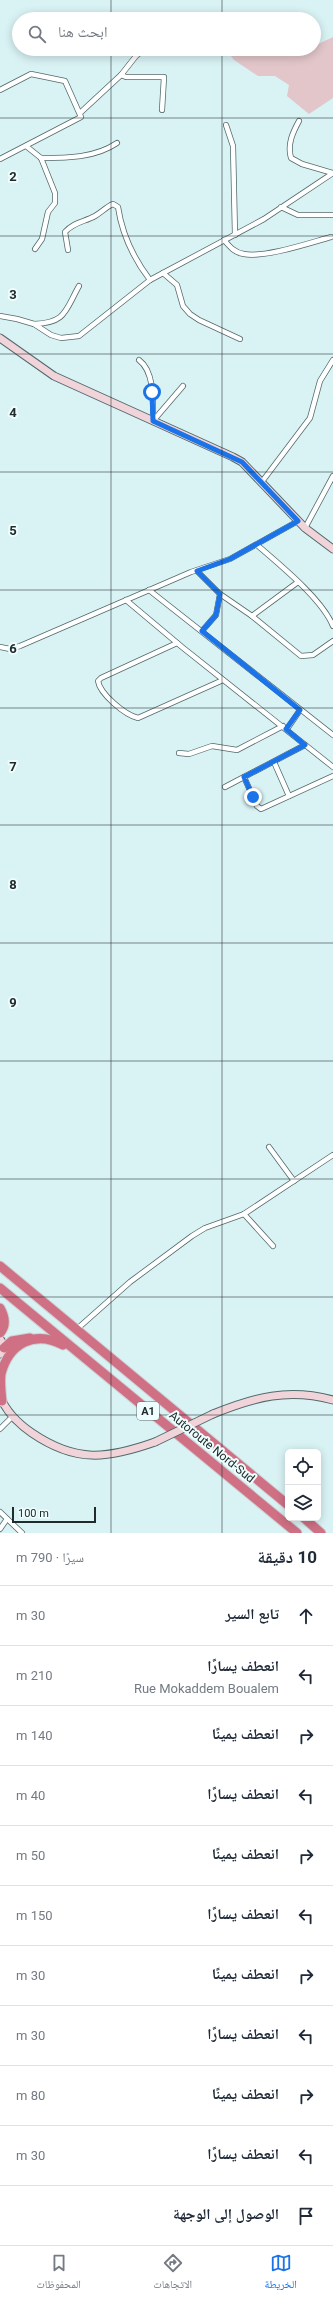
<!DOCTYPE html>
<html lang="ar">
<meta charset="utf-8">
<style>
body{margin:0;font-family:Roboto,"Noto Naskh Arabic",sans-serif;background:#f6f6f7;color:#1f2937;direction:rtl}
.controls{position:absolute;right:12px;bottom:12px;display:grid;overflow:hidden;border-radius:6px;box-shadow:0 2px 10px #0003}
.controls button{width:36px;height:36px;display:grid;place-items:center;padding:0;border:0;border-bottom:1px solid #e0e1e3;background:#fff;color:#1f2937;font:20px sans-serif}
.scale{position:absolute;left:12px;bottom:10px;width:84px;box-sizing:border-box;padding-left:4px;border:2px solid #212b2c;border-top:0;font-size:11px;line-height:14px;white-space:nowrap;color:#212b2c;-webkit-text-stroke:3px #eefdfe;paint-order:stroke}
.stop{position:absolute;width:12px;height:12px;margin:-9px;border:3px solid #1a73e8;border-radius:50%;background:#fff}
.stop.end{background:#1a73e8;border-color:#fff;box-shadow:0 1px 4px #0008}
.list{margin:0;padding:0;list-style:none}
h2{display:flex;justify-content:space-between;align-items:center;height:52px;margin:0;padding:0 16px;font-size:17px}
h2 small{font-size:13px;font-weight:400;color:#747a83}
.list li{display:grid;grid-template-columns:26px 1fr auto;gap:12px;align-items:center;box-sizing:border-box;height:60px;padding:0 16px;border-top:1px solid #e0e1e3}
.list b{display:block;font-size:15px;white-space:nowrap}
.list p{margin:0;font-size:13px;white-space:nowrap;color:#747a83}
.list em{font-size:13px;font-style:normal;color:#747a83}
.icon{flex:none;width:22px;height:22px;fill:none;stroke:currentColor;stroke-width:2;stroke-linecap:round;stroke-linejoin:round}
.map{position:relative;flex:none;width:333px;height:1533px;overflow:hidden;direction:ltr}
.search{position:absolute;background:#fff;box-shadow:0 2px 10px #0003;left:12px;right:12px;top:12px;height:44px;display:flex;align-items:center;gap:10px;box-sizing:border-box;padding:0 14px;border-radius:22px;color:#747a83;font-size:15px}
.sheet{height:712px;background:#fff}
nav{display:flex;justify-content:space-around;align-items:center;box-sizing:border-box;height:56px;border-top:1px solid #e0e1e3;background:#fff;font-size:11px;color:#747a83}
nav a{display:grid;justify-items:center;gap:2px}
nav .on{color:#1a73e8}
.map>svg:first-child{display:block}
</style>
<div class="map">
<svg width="333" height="1533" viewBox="0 0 333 1533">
<rect width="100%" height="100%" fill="#d9f2f4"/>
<path fill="#e2c6ca" d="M333,37V98L309,114L287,96L289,85L275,76H258L234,60L226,49H250L281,56L314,49V46Z"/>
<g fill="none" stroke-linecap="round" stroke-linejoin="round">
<g stroke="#53696b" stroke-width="6">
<g id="street">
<path d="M121,75L126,77H164L162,110"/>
<path d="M0,90L31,74L65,81L81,117L0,159"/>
<path d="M80,113L121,75L136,56L145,49"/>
<path d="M299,121C293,132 287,144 291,158L302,164L333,173"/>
<path d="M226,125L233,146L235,235"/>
<path d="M26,146L41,158L55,193V203L48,212L42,239L35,249"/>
<path d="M41,158C67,158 95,158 117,143"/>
<path d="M281,207L298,215H333"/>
<path d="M224,240C230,247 235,253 244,254C265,258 309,243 331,237"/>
<path d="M68,250L65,232C74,222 84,222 95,216C102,212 106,207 113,204L118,207C122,234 134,259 150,280"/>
<path d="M163,273L177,285L183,306L190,314L199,320L240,339"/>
<path d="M0,316L17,319L34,324L51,335L61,338L79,336L150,280L264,219L333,173"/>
<path d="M34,324C66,323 65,311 79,286"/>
<path d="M139,360C155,372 153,402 153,421"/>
<path d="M153,421L183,386"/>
<path d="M261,483L310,418L320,381L333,360"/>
<path d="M305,528L333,476"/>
<path d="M257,545C280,565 322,599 333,626"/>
<path d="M197,571L220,594L252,616L301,656L313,655L333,641"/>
<path d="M149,590L333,735"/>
<path d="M126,600L182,647L333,767"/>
<path d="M252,616L298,582"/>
<path d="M202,631L216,615L220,594"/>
<path d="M177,643L101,678L98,681C100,694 125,715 138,718L223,680"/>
<path d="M0,647L10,649L20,646L191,572L230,559L298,521"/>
<path d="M287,729L300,710"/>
<path d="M179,753L189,754L212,746L237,750L283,726"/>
<path d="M274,762L289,796"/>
<path d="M244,777L305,745"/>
<path d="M225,787L244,777L257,806L261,809L333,776"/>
<path d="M269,1147L294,1181"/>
<path d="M244,1214L273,1246"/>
<path d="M77,1329L130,1282L192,1236L205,1228L244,1214L333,1155"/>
<path d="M0,1429L13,1416"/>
<path d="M0,1512L22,1533"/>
<path d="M0,1529L7,1519"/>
</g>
</g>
<g stroke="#53696b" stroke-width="9">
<g id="secondary">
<path d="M0,338L54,376L233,457L242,462L305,528L333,549"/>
<path d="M0,1339L4,1345L0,1354"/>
<path d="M0,1396C6,1412 19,1424 32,1433C76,1463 107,1459 155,1442"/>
<path d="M213,1414C255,1397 288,1388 333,1400"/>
</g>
</g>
<g stroke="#ced0d1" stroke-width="11">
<g id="highway">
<path d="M0,1266L288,1505"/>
<path d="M0,1288L297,1533"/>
<path d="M0,1308C5,1317 7,1325 0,1333"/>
<path d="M4,1348L12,1341L30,1338"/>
<path d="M2,1401C1,1392 0,1382 1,1374C9,1343 35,1330 63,1345"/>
<path d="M304,1518L321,1533"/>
</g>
</g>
<use href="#street" stroke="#fff" stroke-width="4.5"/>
<use href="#secondary" stroke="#f1d4da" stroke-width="7"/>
<use href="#highway" stroke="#cf7084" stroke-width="9"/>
<g stroke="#53696b" stroke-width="9" stroke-linecap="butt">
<path id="secondary-bridge" d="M155,1442L213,1414"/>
</g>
<use href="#secondary-bridge" stroke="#f1d4da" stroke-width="7"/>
</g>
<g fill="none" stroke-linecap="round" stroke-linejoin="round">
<path stroke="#1a73e8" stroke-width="5" d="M152,392L153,421L242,462L298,521L230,559L197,571L220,594L216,615L202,631L300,710L286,729L305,745L244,777L253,797"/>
</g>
<path fill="none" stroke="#212b2c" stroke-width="1" stroke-opacity="0.55" d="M111,0V19M222,0V19M111,49V1533M222,49V1533M0,118H333M0,236H333M0,354H333M0,472H333M0,590H333M0,708H333M0,825H333M0,943H333M0,1061H333M0,1179H333M0,1297H333M0,1415H333"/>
<g text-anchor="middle" stroke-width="4" stroke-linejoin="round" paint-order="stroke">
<rect fill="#eefdfe" stroke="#5e6a6b" stroke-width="1" x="137" y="1402" width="22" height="18" rx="3"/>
<g font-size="11" font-weight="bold" fill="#212b2c">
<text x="148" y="1415">A1</text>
</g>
<g font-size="12" fill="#212b2c" stroke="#eefdfe">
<text transform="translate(212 1447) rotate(39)" y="4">Autoroute Nord-Sud</text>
</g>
</g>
<g font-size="13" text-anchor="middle" font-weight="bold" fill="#212b2c" stroke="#eefdfe" stroke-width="4" stroke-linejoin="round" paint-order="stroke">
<text x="13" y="181">2</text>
<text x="13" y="299">3</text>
<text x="13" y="417">4</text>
<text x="13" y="535">5</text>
<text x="13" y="653">6</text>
<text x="13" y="771">7</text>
<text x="13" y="889">8</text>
<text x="13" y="1007">9</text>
</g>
</svg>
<div class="controls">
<button><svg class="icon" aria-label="locate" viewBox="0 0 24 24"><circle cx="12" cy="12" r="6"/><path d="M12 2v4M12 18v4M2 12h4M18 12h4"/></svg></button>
<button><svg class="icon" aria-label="layers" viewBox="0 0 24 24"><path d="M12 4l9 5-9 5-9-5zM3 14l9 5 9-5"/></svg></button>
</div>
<div class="scale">100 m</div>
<div class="stop" style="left:152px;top:392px"></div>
<div class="stop end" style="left:253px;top:797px"></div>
<div class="search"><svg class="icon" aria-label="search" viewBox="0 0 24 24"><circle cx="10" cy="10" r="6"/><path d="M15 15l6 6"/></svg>ابحث هنا</div>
</div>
<section class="sheet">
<h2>10 دقيقة<small>سيرًا · 790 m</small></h2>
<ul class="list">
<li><svg class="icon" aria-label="ahead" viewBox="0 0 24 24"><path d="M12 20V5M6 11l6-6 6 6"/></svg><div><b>تابع السير</b></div><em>30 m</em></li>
<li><svg class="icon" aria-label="left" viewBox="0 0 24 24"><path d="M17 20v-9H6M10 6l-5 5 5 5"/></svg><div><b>انعطف يسارًا</b><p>Rue Mokaddem Boualem</p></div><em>210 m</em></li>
<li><svg class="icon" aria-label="right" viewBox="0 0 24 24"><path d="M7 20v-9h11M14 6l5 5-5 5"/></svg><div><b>انعطف يمينًا</b></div><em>140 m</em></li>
<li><svg class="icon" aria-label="left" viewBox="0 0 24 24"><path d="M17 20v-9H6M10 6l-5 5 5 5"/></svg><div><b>انعطف يسارًا</b></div><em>40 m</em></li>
<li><svg class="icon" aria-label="right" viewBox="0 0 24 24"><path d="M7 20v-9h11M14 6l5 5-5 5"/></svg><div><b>انعطف يمينًا</b></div><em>50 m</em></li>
<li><svg class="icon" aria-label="left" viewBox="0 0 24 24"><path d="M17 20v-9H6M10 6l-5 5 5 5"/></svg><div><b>انعطف يسارًا</b></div><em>150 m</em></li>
<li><svg class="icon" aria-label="right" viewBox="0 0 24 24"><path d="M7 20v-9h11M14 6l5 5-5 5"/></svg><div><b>انعطف يمينًا</b></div><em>30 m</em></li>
<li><svg class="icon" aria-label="left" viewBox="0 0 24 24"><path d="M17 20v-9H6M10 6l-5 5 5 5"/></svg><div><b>انعطف يسارًا</b></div><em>30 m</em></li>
<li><svg class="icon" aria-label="right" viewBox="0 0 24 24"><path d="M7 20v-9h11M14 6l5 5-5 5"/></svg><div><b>انعطف يمينًا</b></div><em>80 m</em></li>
<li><svg class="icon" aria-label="left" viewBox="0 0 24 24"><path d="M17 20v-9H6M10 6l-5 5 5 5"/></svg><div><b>انعطف يسارًا</b></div><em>30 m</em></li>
<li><svg class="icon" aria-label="arrive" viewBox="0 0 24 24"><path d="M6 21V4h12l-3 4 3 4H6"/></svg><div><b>الوصول إلى الوجهة</b></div></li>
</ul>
</section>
<nav>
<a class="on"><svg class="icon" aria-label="map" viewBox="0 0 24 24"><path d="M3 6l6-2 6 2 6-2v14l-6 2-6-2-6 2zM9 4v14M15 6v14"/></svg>الخريطة</a>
<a><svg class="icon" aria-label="directions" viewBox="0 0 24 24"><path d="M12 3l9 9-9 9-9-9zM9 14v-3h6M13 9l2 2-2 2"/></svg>الاتجاهات</a>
<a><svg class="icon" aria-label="saved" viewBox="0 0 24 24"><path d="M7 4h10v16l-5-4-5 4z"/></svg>المحفوظات</a>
</nav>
